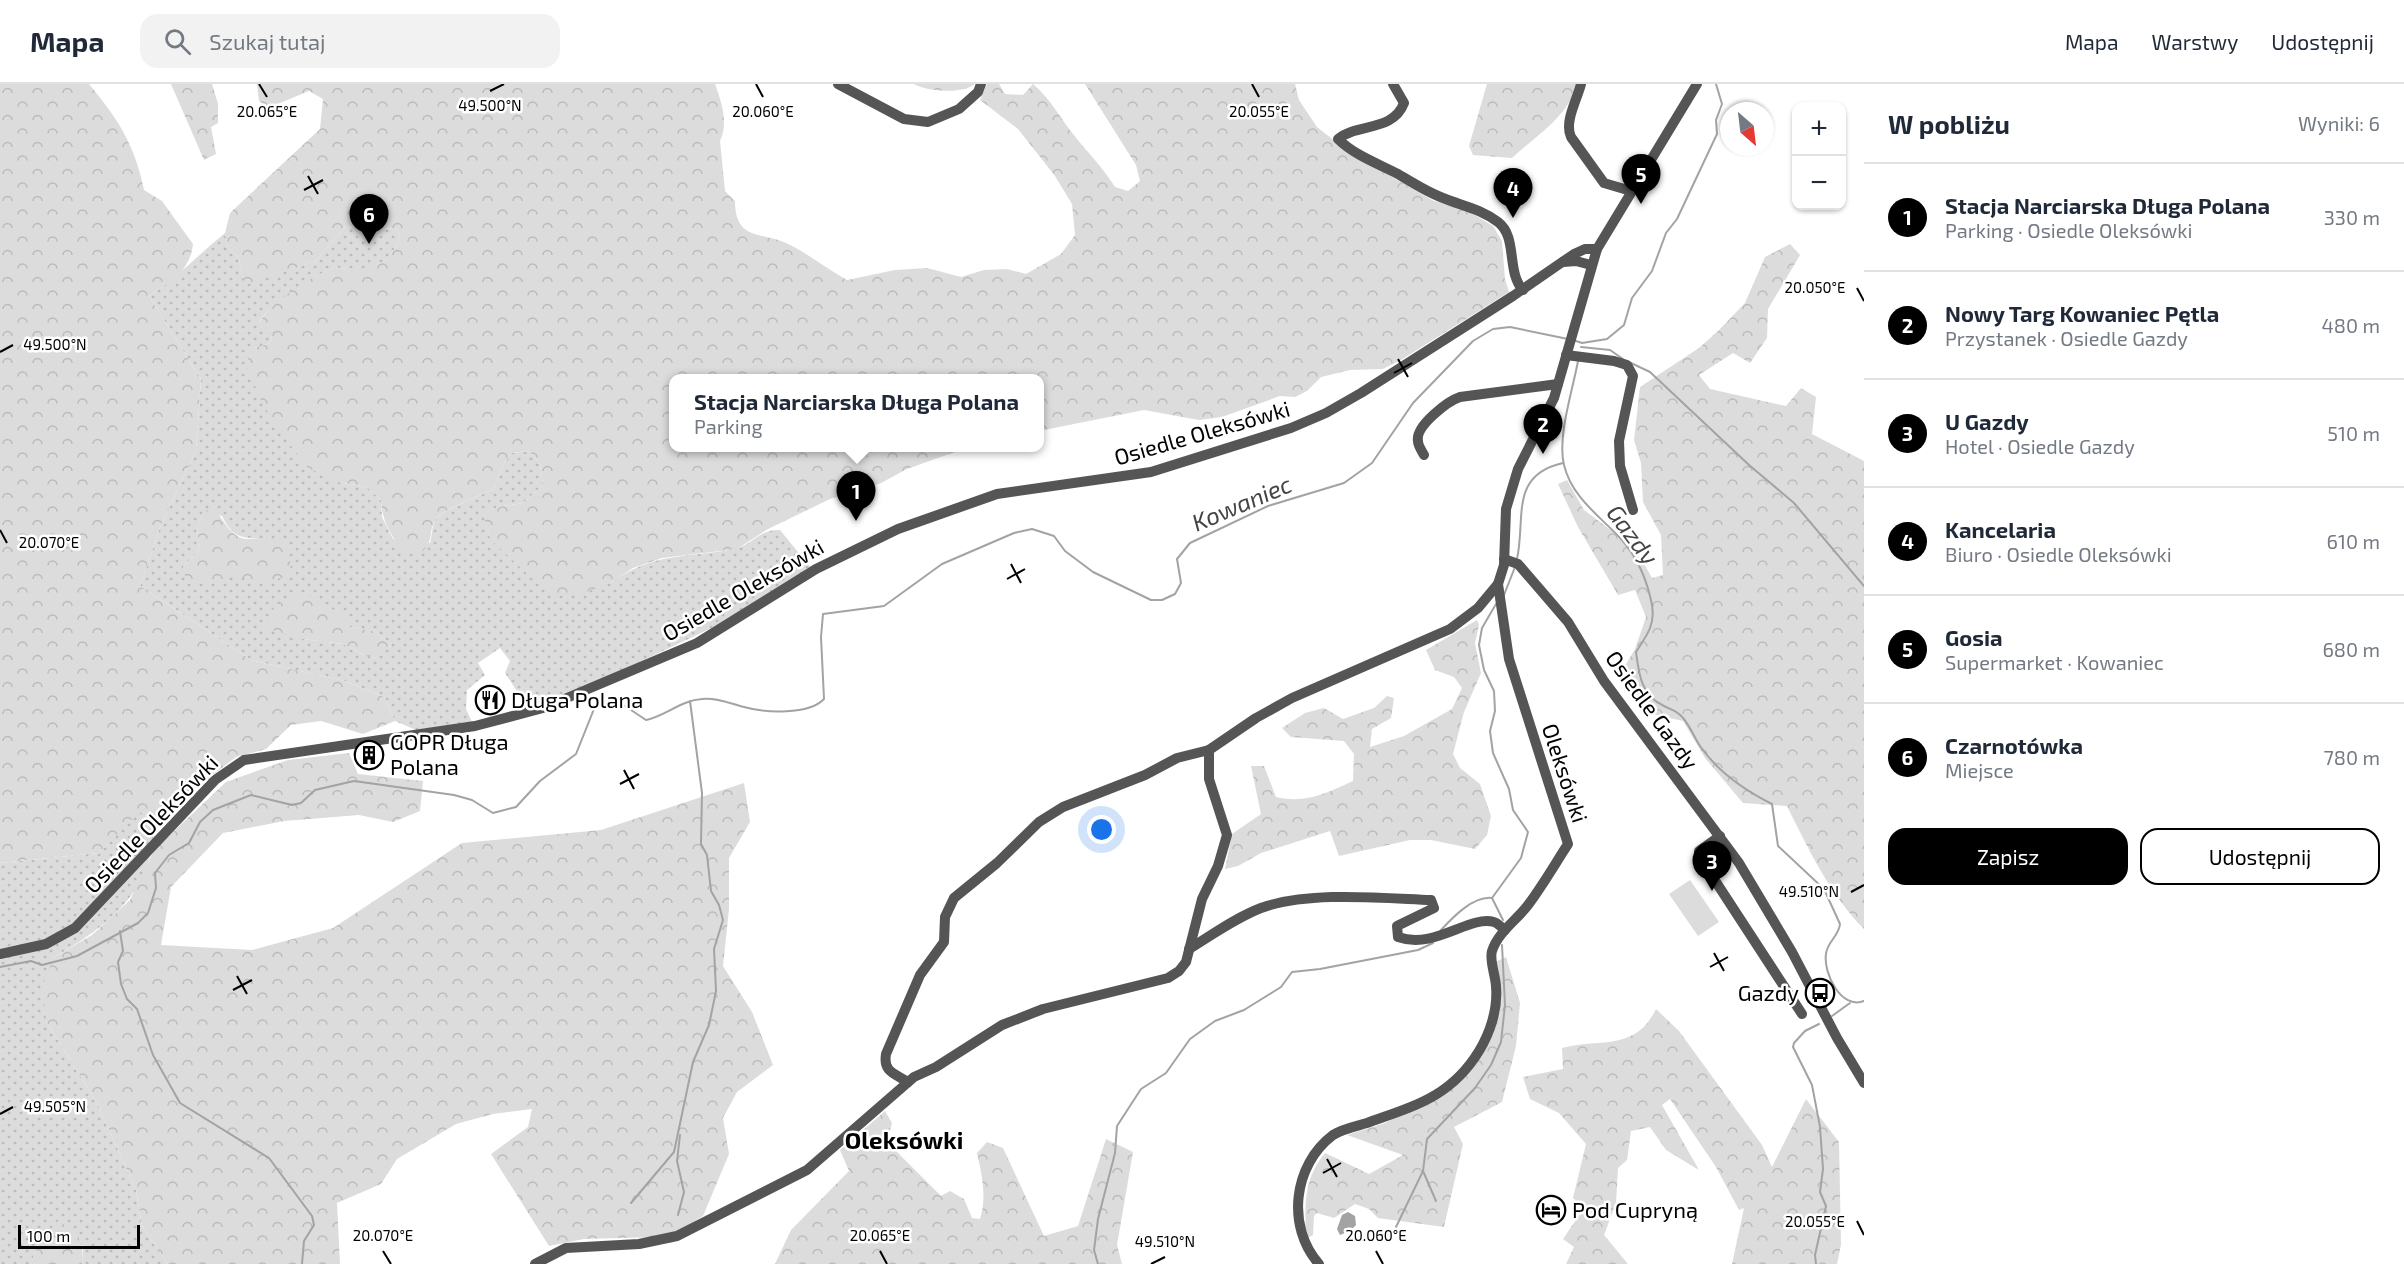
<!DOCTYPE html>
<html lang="pl">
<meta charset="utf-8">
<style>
body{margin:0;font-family:"Exo 2",sans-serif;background:#f2f2f3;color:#1f2937}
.controls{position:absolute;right:18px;top:18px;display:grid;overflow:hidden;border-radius:12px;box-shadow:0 2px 4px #0004}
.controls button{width:54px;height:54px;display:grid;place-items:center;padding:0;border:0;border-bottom:2px solid #e0e1e3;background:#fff;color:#1f2937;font:30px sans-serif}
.compass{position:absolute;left:1720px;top:18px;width:54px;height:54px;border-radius:50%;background:#fff;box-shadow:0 2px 4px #0004;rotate:152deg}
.scale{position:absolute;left:18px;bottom:15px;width:122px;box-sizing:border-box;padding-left:6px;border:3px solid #000;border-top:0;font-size:16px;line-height:21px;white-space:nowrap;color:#000;-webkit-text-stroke:4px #fff;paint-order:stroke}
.you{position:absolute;left:1102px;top:746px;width:21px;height:21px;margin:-15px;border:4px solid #fff;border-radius:50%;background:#1a73e8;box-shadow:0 0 0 9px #1a73e833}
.badge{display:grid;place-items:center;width:39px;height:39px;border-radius:50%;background:#000;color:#fff;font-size:20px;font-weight:700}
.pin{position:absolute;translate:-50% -50px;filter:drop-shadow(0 2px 3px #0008)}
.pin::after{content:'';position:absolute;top:32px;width:21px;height:18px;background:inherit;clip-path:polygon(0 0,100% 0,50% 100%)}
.popup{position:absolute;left:669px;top:290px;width:375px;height:78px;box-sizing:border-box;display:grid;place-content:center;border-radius:12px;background:#fff;filter:drop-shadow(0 2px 4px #0005);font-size:20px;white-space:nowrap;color:#747a83}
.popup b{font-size:22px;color:#1f2937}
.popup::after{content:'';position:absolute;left:50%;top:100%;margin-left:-12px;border:12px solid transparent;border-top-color:#fff}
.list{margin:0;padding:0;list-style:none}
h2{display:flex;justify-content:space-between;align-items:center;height:78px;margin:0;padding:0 24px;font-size:26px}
h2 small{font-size:20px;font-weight:400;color:#747a83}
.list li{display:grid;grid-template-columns:39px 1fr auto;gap:18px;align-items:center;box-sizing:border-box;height:108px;padding:0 24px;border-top:2px solid #e0e1e3}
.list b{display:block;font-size:22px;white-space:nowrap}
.list p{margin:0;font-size:20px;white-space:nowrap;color:#747a83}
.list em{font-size:20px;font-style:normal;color:#747a83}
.actions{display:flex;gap:12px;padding:18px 24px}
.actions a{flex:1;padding:14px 0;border:2px solid #000;border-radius:18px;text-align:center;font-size:21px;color:#000}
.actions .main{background:#000;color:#fff}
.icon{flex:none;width:33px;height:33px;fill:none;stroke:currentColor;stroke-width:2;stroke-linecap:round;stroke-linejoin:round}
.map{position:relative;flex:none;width:1864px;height:1180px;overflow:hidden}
header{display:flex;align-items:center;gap:36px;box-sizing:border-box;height:84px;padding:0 30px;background:#fff;border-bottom:2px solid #e0e1e3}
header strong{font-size:28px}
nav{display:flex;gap:33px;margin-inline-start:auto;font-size:21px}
.search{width:420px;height:54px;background:#f2f2f3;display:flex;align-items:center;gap:15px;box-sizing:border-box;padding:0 21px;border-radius:18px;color:#747a83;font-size:22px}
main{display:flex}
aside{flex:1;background:#fff}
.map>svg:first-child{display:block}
</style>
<header>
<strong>Mapa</strong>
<div class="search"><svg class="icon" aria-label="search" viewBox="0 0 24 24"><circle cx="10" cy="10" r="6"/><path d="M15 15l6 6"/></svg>Szukaj tutaj</div>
<nav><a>Mapa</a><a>Warstwy</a><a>Udostępnij</a></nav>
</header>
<main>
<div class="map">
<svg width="1864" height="1180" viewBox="0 0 1864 1180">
<defs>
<pattern id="green-dots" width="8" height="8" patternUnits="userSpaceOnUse" patternTransform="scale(1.5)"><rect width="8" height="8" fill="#dcdcdc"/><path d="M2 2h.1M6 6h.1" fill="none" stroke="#bbb" stroke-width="1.8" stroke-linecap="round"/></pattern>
<pattern id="forest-crowns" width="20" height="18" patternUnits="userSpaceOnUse" patternTransform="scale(1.5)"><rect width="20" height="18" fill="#dcdcdc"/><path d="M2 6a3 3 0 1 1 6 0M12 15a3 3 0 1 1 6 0" fill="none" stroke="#bbb"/></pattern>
</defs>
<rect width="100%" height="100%" fill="#fff"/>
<g fill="url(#green-dots)" fill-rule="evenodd">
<path d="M346,142L396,145L400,150C395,174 377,186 353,186C347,185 340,183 334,184C315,190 269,221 259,238L273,248L270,259L254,264L338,398L367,403L381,416L382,433L393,455L430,459C432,452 432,442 435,436C440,427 482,411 494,405L503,381L511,369L529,367L540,380L543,401L523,419L498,423L484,429L489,452L610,499C657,467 683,475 734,465C753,461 759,445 780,446L812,485L720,540L627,584L528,624L505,589L510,577L500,564L478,579L485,591L467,606L466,625L472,638L416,646L395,637L384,613L345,597L251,576L140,502L160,443L196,367L201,295L149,212C177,194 199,170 225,149L228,164L239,174L244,200L316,177ZM203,428L222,432C234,457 245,454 270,454L183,483L200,465L197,446ZM350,543L374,547L391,561L377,574L364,571L343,560L303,555Z"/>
<path d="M139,727L153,735C158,805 108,842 53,874L46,937L97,1019L136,1106L142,1142L168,1180H82L83,1161L39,1157L31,1180H0V779L99,769Z"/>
</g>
<g fill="url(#forest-crowns)">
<path d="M0,0H89C118,35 135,61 144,106L162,117L193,160C190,187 171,198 149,212L201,295L196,367L160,443L140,502L251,576L345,597L384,613L395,637L363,650L321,637L291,641L266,665L236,673L155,736V765L226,698L288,676L349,669L358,690L423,697L420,727L393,738L359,731L284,737L223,749L171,803L161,861L252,866L333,844L462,759L601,746L744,699L750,738L729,774V825L723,882L752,928L773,981L737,1008L723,1034L729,1070L703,1132L676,1149L659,1153L584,1155L549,1162L491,1070L528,1043L532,1025L493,1030L456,1040L397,1075L381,1100L337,1119L340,1180H168L142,1142L136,1106L97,1019L46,937L43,901L53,874L92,851L130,816L153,768V735L139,728L99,769L0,779Z"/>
<path d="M171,0H212L218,20V39L211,43L216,70L204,76Z"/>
<path d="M257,0H715C721,17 729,39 720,57L725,107L735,117C735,157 762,148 786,159C806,168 827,185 847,196L895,186L927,184L961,193L984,186L1007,185L1026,190L1061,170L1075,151L1072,120L1055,92L1018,45L980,16L987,0H999L1005,10L1023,11L1033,0C1052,16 1061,36 1077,55C1090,71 1104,85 1115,103L1128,107L1140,97L1136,81L1085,0H1295L1299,16L1317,43L1350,69L1434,117L1465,125L1493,142L1502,157L1505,195L1509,208L1401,276L1383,285L1350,286L1321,293L1307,307L1295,313L1280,312L1222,333L1199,336L1144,326L1039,347V294H673V364H966L907,385L881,399L830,415L768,445L737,465L662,474L633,484L610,499L584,509L556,512L538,500L493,458L489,452L483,429L498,423L523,419L543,401L540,380L529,367L511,369L503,381L494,405C482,411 439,427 435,436C427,452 436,454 420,470L405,469C391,452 382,438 381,416L367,403L338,398L308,384L291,362L263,321L248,285V272L254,264L270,259L273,248L259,239C270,219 312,191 334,184C340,183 347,185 353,185C377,186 395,174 400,150L396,145L346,142L316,177L244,201L239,174L228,164L225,149L230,129L320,45L323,15L309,7L268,24L259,17Z"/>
<path d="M914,0H975C963,10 928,8 914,0Z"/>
<path d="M1487,0H1576C1571,31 1533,54 1512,74L1473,71L1469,62Z"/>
<path d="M1790,160L1800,171L1768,225L1767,254L1750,279L1733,269L1699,291L1710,305L1786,322L1801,304L1816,313L1812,350L1864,377V845C1830,811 1808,764 1787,722L1743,719L1705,674L1683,637L1656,631L1619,592L1635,565L1646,533L1635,506L1618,511L1578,443L1558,400L1567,396L1584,426L1620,453L1642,476L1652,494L1663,491L1661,451L1643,418L1641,379L1634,356L1640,303L1699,264L1718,247L1745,219L1765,173Z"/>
<path d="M212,424C223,432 227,449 242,454C247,456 255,454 261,454C288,453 291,469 291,492L255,500L233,490L220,499L187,500L183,483L200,465L197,446L203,428Z"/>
<path d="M302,508L343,531L350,543L374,547L391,561L378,574L364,571L343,560L303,555L265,544C270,520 281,519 302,508Z"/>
<path d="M1477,536L1479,541L1475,559L1481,589L1464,628L1453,670L1460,684L1480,700L1491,732L1487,751L1475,765L1431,756H1410L1339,772L1330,747L1261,769L1238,782L1225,785L1232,750L1261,730L1251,682H1264L1276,713C1305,720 1327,709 1353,697L1354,670L1344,657L1291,653L1282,644L1305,629L1324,624L1343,635L1374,624L1387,612L1394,614L1391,634L1372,645L1370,663L1404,652L1452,625L1462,604L1454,593L1435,586L1426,566Z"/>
<path d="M1506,873L1520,919L1516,962L1502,1018L1454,1043L1463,1060L1444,1143L1378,1134L1369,1125L1355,1120L1334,1134L1317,1129L1314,1132L1313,1151L1306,1154C1305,1122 1303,1095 1325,1069L1369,1090L1403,1071L1347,1051L1385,1039L1449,1007L1489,956L1495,878Z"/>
<path d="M1656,925L1679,947L1762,1061L1772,1083L1806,1015L1839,1058L1841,1161L1837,1180H1732L1744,1124L1739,1126L1716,1083L1670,1015L1662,1021L1699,1086L1666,1066L1650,1043L1631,1047L1627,1076L1618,1084L1616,1119L1604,1151L1628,1180H1566L1574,1163L1563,1155L1584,1124L1573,1114L1586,1060L1559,1029L1530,1015L1523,993L1563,985L1562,964C1600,954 1635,968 1656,925Z"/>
<path d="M885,1027L892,1039L887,1058L941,1112L950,1107L964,1115L972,1134L980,1135C987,1114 982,1091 977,1069L987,1058L1003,1064L1044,1152L1078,1142L1106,1055L1133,1068L1117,1161L1122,1180H775L791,1146L849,1087L840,1066Z"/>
<path d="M58,1137C80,1149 83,1154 82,1180H31L39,1157Z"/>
</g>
<path fill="#dcdcdc" d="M1690,796L1719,838L1698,852L1669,810Z"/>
<path fill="#a3a3a3" d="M1348,1128L1355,1132L1356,1141L1350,1147L1340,1151L1337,1145L1342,1131Z"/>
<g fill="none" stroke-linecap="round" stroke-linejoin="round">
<g stroke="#a3a3a3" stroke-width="2">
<path d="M1573,256L1582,259L1607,255L1624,241L1632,214L1652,187L1666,149L1677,135L1717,50L1716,36L1722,20L1716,0"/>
<path d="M1581,263L1610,266L1623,275"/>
<path d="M1578,277C1573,305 1557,353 1564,381C1572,414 1600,432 1622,456C1636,472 1645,492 1650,512C1653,522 1654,534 1650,544C1647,552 1641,560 1636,568C1639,590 1641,612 1664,622C1672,626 1678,627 1683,634C1690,642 1694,653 1700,662C1718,688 1744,706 1772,720L1778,762L1824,805L1840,840C1839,852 1827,858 1826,870C1823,889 1841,926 1864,917"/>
<path d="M1631,279L1650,288L1749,381L1794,419L1864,502"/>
<path d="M1517,475C1526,434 1509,391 1563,379"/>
<path d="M1504,511L1515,483"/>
<path d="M1492,814L1503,836"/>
<path d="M1441,846C1453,833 1473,812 1492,814L1521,774L1528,748L1513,726L1509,705L1493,669L1490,647L1495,627L1494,607L1484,586L1479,561L1482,544L1496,520"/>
<path d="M120,847L123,867L118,878L121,900L127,915L137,925L153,971L180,1019L269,1074L312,1132L314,1141L304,1157L302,1180"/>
<path d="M0,883L31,877L42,881L77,872L138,839L148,829L156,804L155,789L169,771L189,759L200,738L213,726L251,711L292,721L301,719L315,706L354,697L454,711L472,716L493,729L516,723L540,697L576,670L594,625L613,614L646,636C665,632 682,616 702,615C716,613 731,620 744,623C765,629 809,631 824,615L821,553L823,530L884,522L942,480L1014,449L1032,445L1054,452L1065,467L1093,488L1151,516H1162L1175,510L1181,499L1177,475L1190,459L1268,422L1344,399L1372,379L1413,319L1473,257L1493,245L1510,243L1568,255"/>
<path d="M1832,932L1850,919"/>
<path d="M1423,1087L1436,1117"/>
<path d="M631,1119L674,1068L693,978L709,941L716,907L714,865L723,836L719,821L711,807L707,771L701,760L702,709L690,617"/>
<path d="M678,1131L684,1108L677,1077L680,1051"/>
<path d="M1396,1143L1423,1087L1427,1055L1475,1004L1491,981L1501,958L1505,921L1502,861"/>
<path d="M1098,1180L1094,1166L1098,1135L1115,1069L1117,1042L1141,1005L1166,989L1190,955L1215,937L1244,926L1281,903L1292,888L1320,885L1418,866L1433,859"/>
<path d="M1816,1180L1815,1171L1826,1122L1820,1108L1823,1085L1820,1043L1812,1001L1793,963L1794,959L1805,947L1819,940"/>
</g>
<g stroke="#555" stroke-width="10">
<path d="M838,0L904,35L928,38L959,25L978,8L981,0"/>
<path d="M1393,0L1404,19C1393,48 1357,39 1338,55C1354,71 1379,80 1398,90C1413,99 1427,108 1443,114C1463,122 1481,125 1498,138C1518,153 1506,188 1523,206"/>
<path d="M1581,0C1577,16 1564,38 1571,53L1604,99L1631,107"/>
<path d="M1563,178L1576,177L1591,181"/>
<path d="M1566,271L1614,277L1627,281L1633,292L1619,357L1620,382L1633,426"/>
<path d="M1424,371C1422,367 1418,362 1418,357C1415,342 1448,317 1460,313L1558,300"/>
<path d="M1504,475L1518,480L1568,538L1604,597L1739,779L1792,868L1837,954L1864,999"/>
<path d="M1720,752L1699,767V772L1802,930"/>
<path d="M1189,865C1212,851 1235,834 1261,824C1308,807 1381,814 1431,816L1434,824L1397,842L1398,853C1435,866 1469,831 1494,838C1498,839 1502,844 1505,846"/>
<path d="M0,870L46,860L75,844L215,696L244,676L475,642L543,624L697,559L816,485L898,445L997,410L1151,388L1291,344L1326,329L1361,309L1513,212L1574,170L1585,165H1597"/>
<path d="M908,998C894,989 883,988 886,970L920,891L944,858L945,833L954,814L997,779L1039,738L1063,723L1145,691L1177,674L1209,666"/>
<path d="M535,1180L566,1164L639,1160L677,1152L807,1086L914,993L936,983L1002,941L1043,925L1168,894L1179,887L1186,878L1202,815L1218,782L1227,751L1209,695V666L1256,634L1292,614L1450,545L1478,524L1498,500"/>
<path d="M1319,1180C1286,1143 1293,1081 1333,1051C1342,1045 1357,1042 1367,1039C1414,1022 1451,1013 1479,967C1490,949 1498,925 1496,903C1496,893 1489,876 1492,867C1498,848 1517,836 1528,821C1543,801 1555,780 1568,760L1509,575L1498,500L1504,481L1506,425L1518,385L1554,314L1597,165L1697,0"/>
</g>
</g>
<path fill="none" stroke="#000" stroke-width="2" d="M259,0L267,13M756,0L763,13M1252,0L1259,13M490,7L504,0M308,92L318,110M304,106L323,96M1857,204L1864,217M0,268L13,261M1398,275L1408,293M1394,289L1412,279M0,446L7,459M1011,480L1021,499M1007,495L1025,485M624,686L634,705M620,700L639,690M1851,808L1864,801M1714,869L1724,887M1710,883L1728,873M237,892L247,910M233,906L252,896M0,1030L13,1023M1327,1075L1337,1093M1323,1089L1341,1079M1857,1137L1864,1151M383,1167L391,1180M880,1167L887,1180M1376,1167L1383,1180M1151,1180L1165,1173"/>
<defs>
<g id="restaurant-ring" transform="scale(1.5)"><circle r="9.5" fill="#fff" stroke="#000" stroke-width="1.5"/><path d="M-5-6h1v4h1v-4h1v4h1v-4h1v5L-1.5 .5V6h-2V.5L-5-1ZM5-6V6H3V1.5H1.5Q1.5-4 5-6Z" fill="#000"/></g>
<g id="building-ring" transform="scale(1.5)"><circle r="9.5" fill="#fff" stroke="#000" stroke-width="1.5"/><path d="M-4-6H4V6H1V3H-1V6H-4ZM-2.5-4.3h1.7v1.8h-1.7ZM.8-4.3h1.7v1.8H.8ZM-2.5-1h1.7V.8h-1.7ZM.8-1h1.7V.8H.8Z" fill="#000"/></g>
<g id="bus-ring" transform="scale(1.5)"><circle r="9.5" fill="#fff" stroke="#000" stroke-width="1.5"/><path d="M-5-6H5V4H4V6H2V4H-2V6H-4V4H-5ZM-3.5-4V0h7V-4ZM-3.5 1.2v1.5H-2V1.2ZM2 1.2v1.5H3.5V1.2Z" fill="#000"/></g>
<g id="hotel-ring" transform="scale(1.5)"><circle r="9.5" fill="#fff" stroke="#000" stroke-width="1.5"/><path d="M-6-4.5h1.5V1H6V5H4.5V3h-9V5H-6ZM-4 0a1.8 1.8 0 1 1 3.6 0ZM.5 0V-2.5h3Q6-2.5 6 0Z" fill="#000"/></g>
</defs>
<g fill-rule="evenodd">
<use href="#restaurant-ring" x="490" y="616"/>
<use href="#building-ring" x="369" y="671"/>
<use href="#bus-ring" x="1820" y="909"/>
<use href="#hotel-ring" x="1551" y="1126"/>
</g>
<g text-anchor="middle" stroke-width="5" stroke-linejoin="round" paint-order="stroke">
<g font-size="22" fill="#000" stroke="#fff">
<text transform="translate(1202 349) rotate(-16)" y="8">Osiedle Oleksówki</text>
<text transform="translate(743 506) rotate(-30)" y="8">Osiedle Oleksówki</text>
<text transform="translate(1652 626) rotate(54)" y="8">Osiedle Gazdy</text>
<text transform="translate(1565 689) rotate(72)" y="8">Oleksówki</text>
<text transform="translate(151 740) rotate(-46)" y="8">Osiedle Oleksówki</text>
</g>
<g font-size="22" fill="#000" stroke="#fff" text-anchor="start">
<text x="511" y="624">Długa Polana</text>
<text x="390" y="666">GOPR Długa<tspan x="390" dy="25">Polana</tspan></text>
<text x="1799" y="917" text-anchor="end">Gazdy</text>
<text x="1572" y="1134">Pod Cupryną</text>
</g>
<g font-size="24" font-style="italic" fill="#444" stroke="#fff">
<text transform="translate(1242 420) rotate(-23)" y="8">Kowaniec</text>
<text transform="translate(1632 451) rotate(53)" y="8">Gazdy</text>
</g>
<g font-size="24" font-weight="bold" fill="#000" stroke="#fff">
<text x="904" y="1065">Oleksówki</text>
</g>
</g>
<g font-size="15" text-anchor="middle" fill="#000" stroke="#fff" stroke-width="5" stroke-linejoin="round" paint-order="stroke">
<text x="490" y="27">49.500°N</text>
<text x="267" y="33">20.065°E</text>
<text x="763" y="33">20.060°E</text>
<text x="1259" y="33">20.055°E</text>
<text x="1815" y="209">20.050°E</text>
<text x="55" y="266">49.500°N</text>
<text x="49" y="464">20.070°E</text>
<text x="1809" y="813">49.510°N</text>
<text x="55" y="1028">49.505°N</text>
<text x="1815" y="1143">20.055°E</text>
<text x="383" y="1157">20.070°E</text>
<text x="880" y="1157">20.065°E</text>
<text x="1376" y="1157">20.060°E</text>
<text x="1165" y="1163">49.510°N</text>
</g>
</svg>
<div class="controls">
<button>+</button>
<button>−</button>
</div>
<svg class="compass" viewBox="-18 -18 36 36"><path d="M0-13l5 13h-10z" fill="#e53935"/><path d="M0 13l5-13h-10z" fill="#747a83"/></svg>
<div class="scale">100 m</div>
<div class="you"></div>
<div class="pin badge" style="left:856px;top:437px">1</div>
<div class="popup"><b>Stacja Narciarska Długa Polana</b>Parking</div>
<div class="pin badge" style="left:1543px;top:370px">2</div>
<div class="pin badge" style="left:1712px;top:807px">3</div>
<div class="pin badge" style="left:1513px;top:134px">4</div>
<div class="pin badge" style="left:1641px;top:120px">5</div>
<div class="pin badge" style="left:369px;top:160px">6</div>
</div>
<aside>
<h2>W pobliżu<small>Wyniki: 6</small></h2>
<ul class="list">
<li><span class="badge">1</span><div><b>Stacja Narciarska Długa Polana</b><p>Parking · Osiedle Oleksówki</p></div><em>330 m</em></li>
<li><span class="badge">2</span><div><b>Nowy Targ Kowaniec Pętla</b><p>Przystanek · Osiedle Gazdy</p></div><em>480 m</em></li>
<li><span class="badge">3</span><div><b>U Gazdy</b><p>Hotel · Osiedle Gazdy</p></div><em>510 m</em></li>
<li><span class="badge">4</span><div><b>Kancelaria</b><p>Biuro · Osiedle Oleksówki</p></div><em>610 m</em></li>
<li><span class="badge">5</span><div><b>Gosia</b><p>Supermarket · Kowaniec</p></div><em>680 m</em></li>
<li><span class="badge">6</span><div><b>Czarnotówka</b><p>Miejsce</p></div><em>780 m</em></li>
</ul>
<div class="actions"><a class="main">Zapisz</a><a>Udostępnij</a></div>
</aside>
</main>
